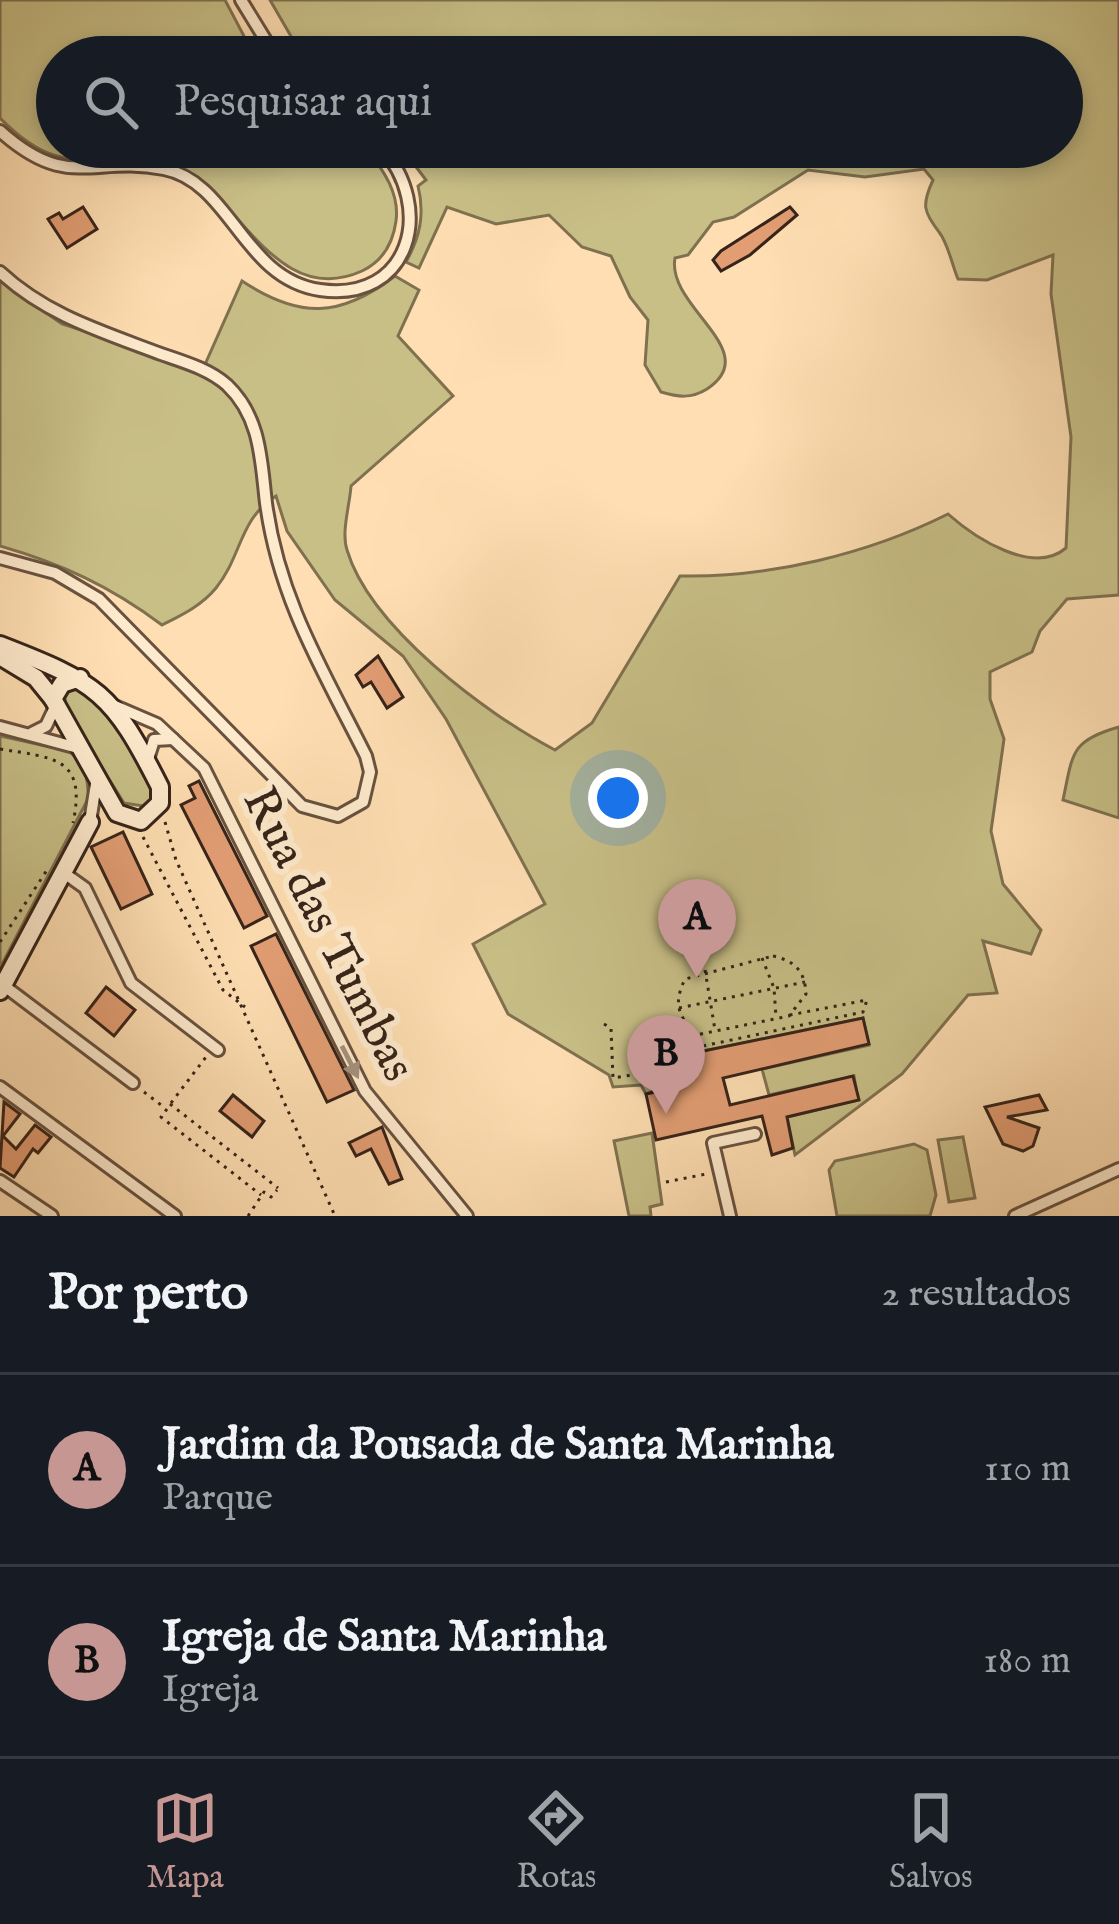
<!DOCTYPE html>
<html lang="pt">
<style>
body{margin:0;font-family:"IM FELL English",serif;background:#242831;color:#f1f3f6}
.you{position:absolute;left:618px;top:798px;width:42px;height:42px;margin:-30px;border:9px solid #fff;border-radius:50%;background:#1a73e8;box-shadow:0 0 0 18px #1a73e833}
.badge{display:grid;place-items:center;width:78px;height:78px;border-radius:50%;background:#c59692;color:#111;font-size:39px;font-weight:700}
.pin{position:absolute;translate:-50% -99px;filter:drop-shadow(0 3px 6px #0008)}
.pin::after{content:'';position:absolute;top:63px;width:42px;height:36px;background:inherit;clip-path:polygon(0 0,100% 0,50% 100%)}
.list{margin:0;padding:0;list-style:none}
h2{display:flex;justify-content:space-between;align-items:center;height:156px;margin:0;padding:0 48px;font-size:51px}
h2 small{font-size:39px;font-weight:400;color:#9ea1a6}
.list li{display:grid;grid-template-columns:78px 1fr auto;gap:36px;align-items:center;box-sizing:border-box;height:192px;padding:0 48px;border-top:3px solid #363941}
.list b{display:block;font-size:45px;white-space:nowrap}
.list p{margin:0;font-size:39px;white-space:nowrap;color:#9ea1a6}
.list em{font-size:39px;font-style:normal;color:#9ea1a6}
.icon{flex:none;width:66px;height:66px;fill:none;stroke:currentColor;stroke-width:2;stroke-linecap:round;stroke-linejoin:round}
.map{position:relative;flex:none;width:1119px;height:1216px;overflow:hidden}
.search{position:absolute;background:#171b24;box-shadow:0 6px 18px #0003;left:36px;right:36px;top:36px;height:132px;display:flex;align-items:center;gap:30px;box-sizing:border-box;padding:0 42px;border-radius:66px;color:#9ea1a6;font-size:45px}
.sheet{height:540px;background:#171b24}
nav{display:flex;justify-content:space-around;align-items:center;box-sizing:border-box;height:168px;border-top:3px solid #363941;background:#171b24;font-size:33px;color:#9ea1a6}
nav a{display:grid;justify-items:center;gap:6px}
nav .on{color:#c59692}
.map>svg:first-child{display:block}
</style>
<div class="map">
<svg width="1119" height="1216" viewBox="0 0 1119 1216">
<rect width="100%" height="100%" fill="#fedeb2"/>
<filter id="stains"><feTurbulence type="fractalNoise" baseFrequency=".00167" numOctaves="4"/><feColorMatrix values="0 0 0 0 .2 0 0 0 0 .09 0 0 0 0 .02 0 0 0 .5 -.17"/></filter>
<radialGradient id="worn" r=".72"><stop offset=".6" stop-color="#630" stop-opacity="0"/><stop offset="1" stop-color="#630" stop-opacity=".3"/></radialGradient>
<g fill="#c8bf87" stroke="#7f7150" stroke-width="3">
<path d="M0,0H225L255,57H57V147H366C382,169 400,192 396,221C393,243 383,261 362,271C273,311 236,186 169,163C99,138 73,192 0,118Z"/>
<path d="M270,0H1119V595L1067,599L1040,631L1032,652L990,672V699L1004,739L991,831L1003,884L1041,930L1031,954L983,941L997,993L968,995L902,1074L795,1155L787,1117L858,1100L854,1076L769,1095L762,1069L869,1045L863,1018L665,1059L663,1048L648,1051L654,1091L646,1094L641,1085L613,1087L609,1075L508,1014L473,944L545,904L446,719L403,656L335,600L287,531L276,496C239,519 242,556 216,588C201,606 182,615 162,625C110,586 62,564 0,546V281L62,324L203,369L242,281C300,319 340,318 395,276L419,290L398,336L453,396L351,486C350,504 341,532 347,550C370,627 486,714 555,750L592,723L680,576C769,578 868,554 948,514C975,538 1033,576 1066,548L1071,437L1051,294L1053,255L987,280L958,279C952,265 948,243 939,232C924,211 921,206 933,180L924,169L865,177L808,170L734,217L713,222L688,255L675,258C666,307 765,351 707,389C691,399 678,397 661,392L645,365L648,320L630,297L611,256L582,247L549,215L496,224L447,207L419,268L406,262C420,237 425,214 418,186L426,180L401,147H1062V57H303Z"/>
<path d="M79,684C106,710 155,758 151,799L143,806L124,803L65,709V692Z"/>
<path d="M1119,727V818L1063,800C1073,753 1070,741 1119,727Z"/>
<path d="M0,736L69,751L85,766L89,797L0,968Z"/>
<path d="M652,1133L662,1204L650,1207L651,1216H629L614,1141Z"/>
<path d="M963,1137L975,1198L949,1202L938,1140Z"/>
<path d="M914,1144L927,1150L936,1195L930,1216H837L829,1170L835,1161Z"/>
</g>
<g fill="#e29d73" stroke="#362319" stroke-width="3">
<path d="M83,207L97,229L67,248L48,219L59,213L63,219Z"/>
<path d="M790,207L797,215L750,255L721,271L713,260L721,251Z"/>
<path d="M378,656L403,697L387,708L371,682L363,687L356,675Z"/>
<path d="M199,781L267,916L244,928L181,805L195,798L189,786Z"/>
<path d="M123,832L152,894L121,909L91,847Z"/>
<path d="M276,934L354,1090L327,1102L251,946Z"/>
<path d="M106,987L135,1010L114,1036L86,1013Z"/>
<path d="M863,1018L869,1044L723,1078L730,1105L853,1076L859,1100L787,1117L793,1148L772,1155L762,1116L656,1140L646,1094L655,1092L648,1053L663,1049L665,1059Z"/>
<path d="M233,1095L264,1121L252,1137L220,1111Z"/>
<path d="M1039,1095L1047,1110L1007,1117L1039,1128L1033,1146L1023,1151L1003,1144L985,1107Z"/>
<path d="M4,1102L20,1114L3,1136L16,1149L35,1125L51,1137L38,1153L33,1149L14,1177L0,1168Z"/>
<path d="M382,1127L402,1179L389,1184L371,1149L356,1156L349,1143Z"/>
</g>
<g fill="none" stroke-linecap="round" stroke-linejoin="round">
<g stroke="#68523f" stroke-width="16">
<g id="street">
<path d="M241,0L276,57"/>
<path d="M0,131C68,192 92,155 164,169C231,182 243,279 320,290C410,303 436,208 381,147"/>
<path d="M0,272C46,315 103,332 161,354C184,362 209,369 227,385C261,417 261,461 266,503C279,600 324,672 366,756L370,772L363,802L338,816L302,806L99,599L55,573L0,558"/>
<path d="M115,706L157,724L204,768L365,1091L467,1216"/>
<path d="M0,727L78,748"/>
<path d="M32,733L46,726L56,705"/>
<path d="M148,759L154,740L173,739"/>
<path d="M90,822L96,784"/>
<path d="M64,873L85,888L131,983L218,1050"/>
<path d="M3,985L133,1083"/>
<path d="M0,1087L175,1216"/>
<path d="M0,1181L52,1216"/>
<path d="M730,1216L713,1143L755,1134"/>
<path d="M1015,1216L1119,1169"/>
</g>
</g>
<g stroke="#362319" stroke-width="22">
<g id="secondary">
<path d="M0,645C98,683 112,692 160,787V803L141,821L117,813L53,699L62,684L80,678"/>
<path d="M0,656L36,678L53,699"/>
<path d="M0,991L90,822"/>
</g>
</g>
<g stroke="#362319" stroke-width="3" stroke-dasharray="3 6" stroke-linecap="butt">
<path d="M0,749C54,758 87,757 73,823"/>
<path d="M165,822L176,860L335,1216"/>
<path d="M143,837L223,990L245,1007"/>
<path d="M0,942L49,867"/>
<path d="M773,956C795,961 805,971 806,994L789,1016L696,1035C678,1015 673,1004 685,979Z"/>
<path d="M762,958L774,988L776,1017"/>
<path d="M705,970L715,1030"/>
<path d="M679,1008L805,982"/>
<path d="M604,1024L611,1028L613,1078L645,1073L643,1047L666,1042"/>
<path d="M694,1035L668,1042L670,1053L863,1012L867,1000L790,1015"/>
<path d="M144,1092L165,1108"/>
<path d="M171,1103L209,1053"/>
<path d="M170,1104L278,1188"/>
<path d="M167,1109L161,1117L261,1195"/>
<path d="M666,1182L706,1174"/>
<path d="M248,1216L264,1192L271,1197L277,1190"/>
</g>
<use href="#street" stroke="#feeacd" stroke-width="10"/>
<use href="#secondary" stroke="#feeacd" stroke-width="16"/>
</g>
<defs><path id="oneway-solid" d="M-6-.8H1V-3.2L6.5 0L1 3.2V.8H-6Z" transform="scale(3)"/></defs>
<use fill="#a4907c" href="#oneway-solid" transform="translate(350 1062) rotate(63)"/>
<g text-anchor="middle" stroke-width="12" stroke-linejoin="round" paint-order="stroke">
<g font-size="48" fill="#362319" stroke="#feeacd">
<text transform="translate(331 933) rotate(63)" y="17">Rua das Tumbas</text>
</g>
</g>
<rect width="100%" height="100%" filter="url(#stains)"/>
<rect width="100%" height="100%" fill="url(#worn)"/>
</svg>
<div class="you"></div>
<div class="pin badge" style="left:697px;top:978px">A</div>
<div class="pin badge" style="left:666px;top:1114px">B</div>
<div class="search"><svg class="icon" aria-label="search" viewBox="0 0 24 24"><circle cx="10" cy="10" r="6"/><path d="M15 15l6 6"/></svg>Pesquisar aqui</div>
</div>
<section class="sheet">
<h2>Por perto<small>2 resultados</small></h2>
<ul class="list">
<li><span class="badge">A</span><div><b>Jardim da Pousada de Santa Marinha</b><p>Parque</p></div><em>110 m</em></li>
<li><span class="badge">B</span><div><b>Igreja de Santa Marinha</b><p>Igreja</p></div><em>180 m</em></li>
</ul>
</section>
<nav>
<a class="on"><svg class="icon" aria-label="map" viewBox="0 0 24 24"><path d="M3 6l6-2 6 2 6-2v14l-6 2-6-2-6 2zM9 4v14M15 6v14"/></svg>Mapa</a>
<a><svg class="icon" aria-label="directions" viewBox="0 0 24 24"><path d="M12 3l9 9-9 9-9-9zM9 14v-3h6M13 9l2 2-2 2"/></svg>Rotas</a>
<a><svg class="icon" aria-label="saved" viewBox="0 0 24 24"><path d="M7 4h10v16l-5-4-5 4z"/></svg>Salvos</a>
</nav>
